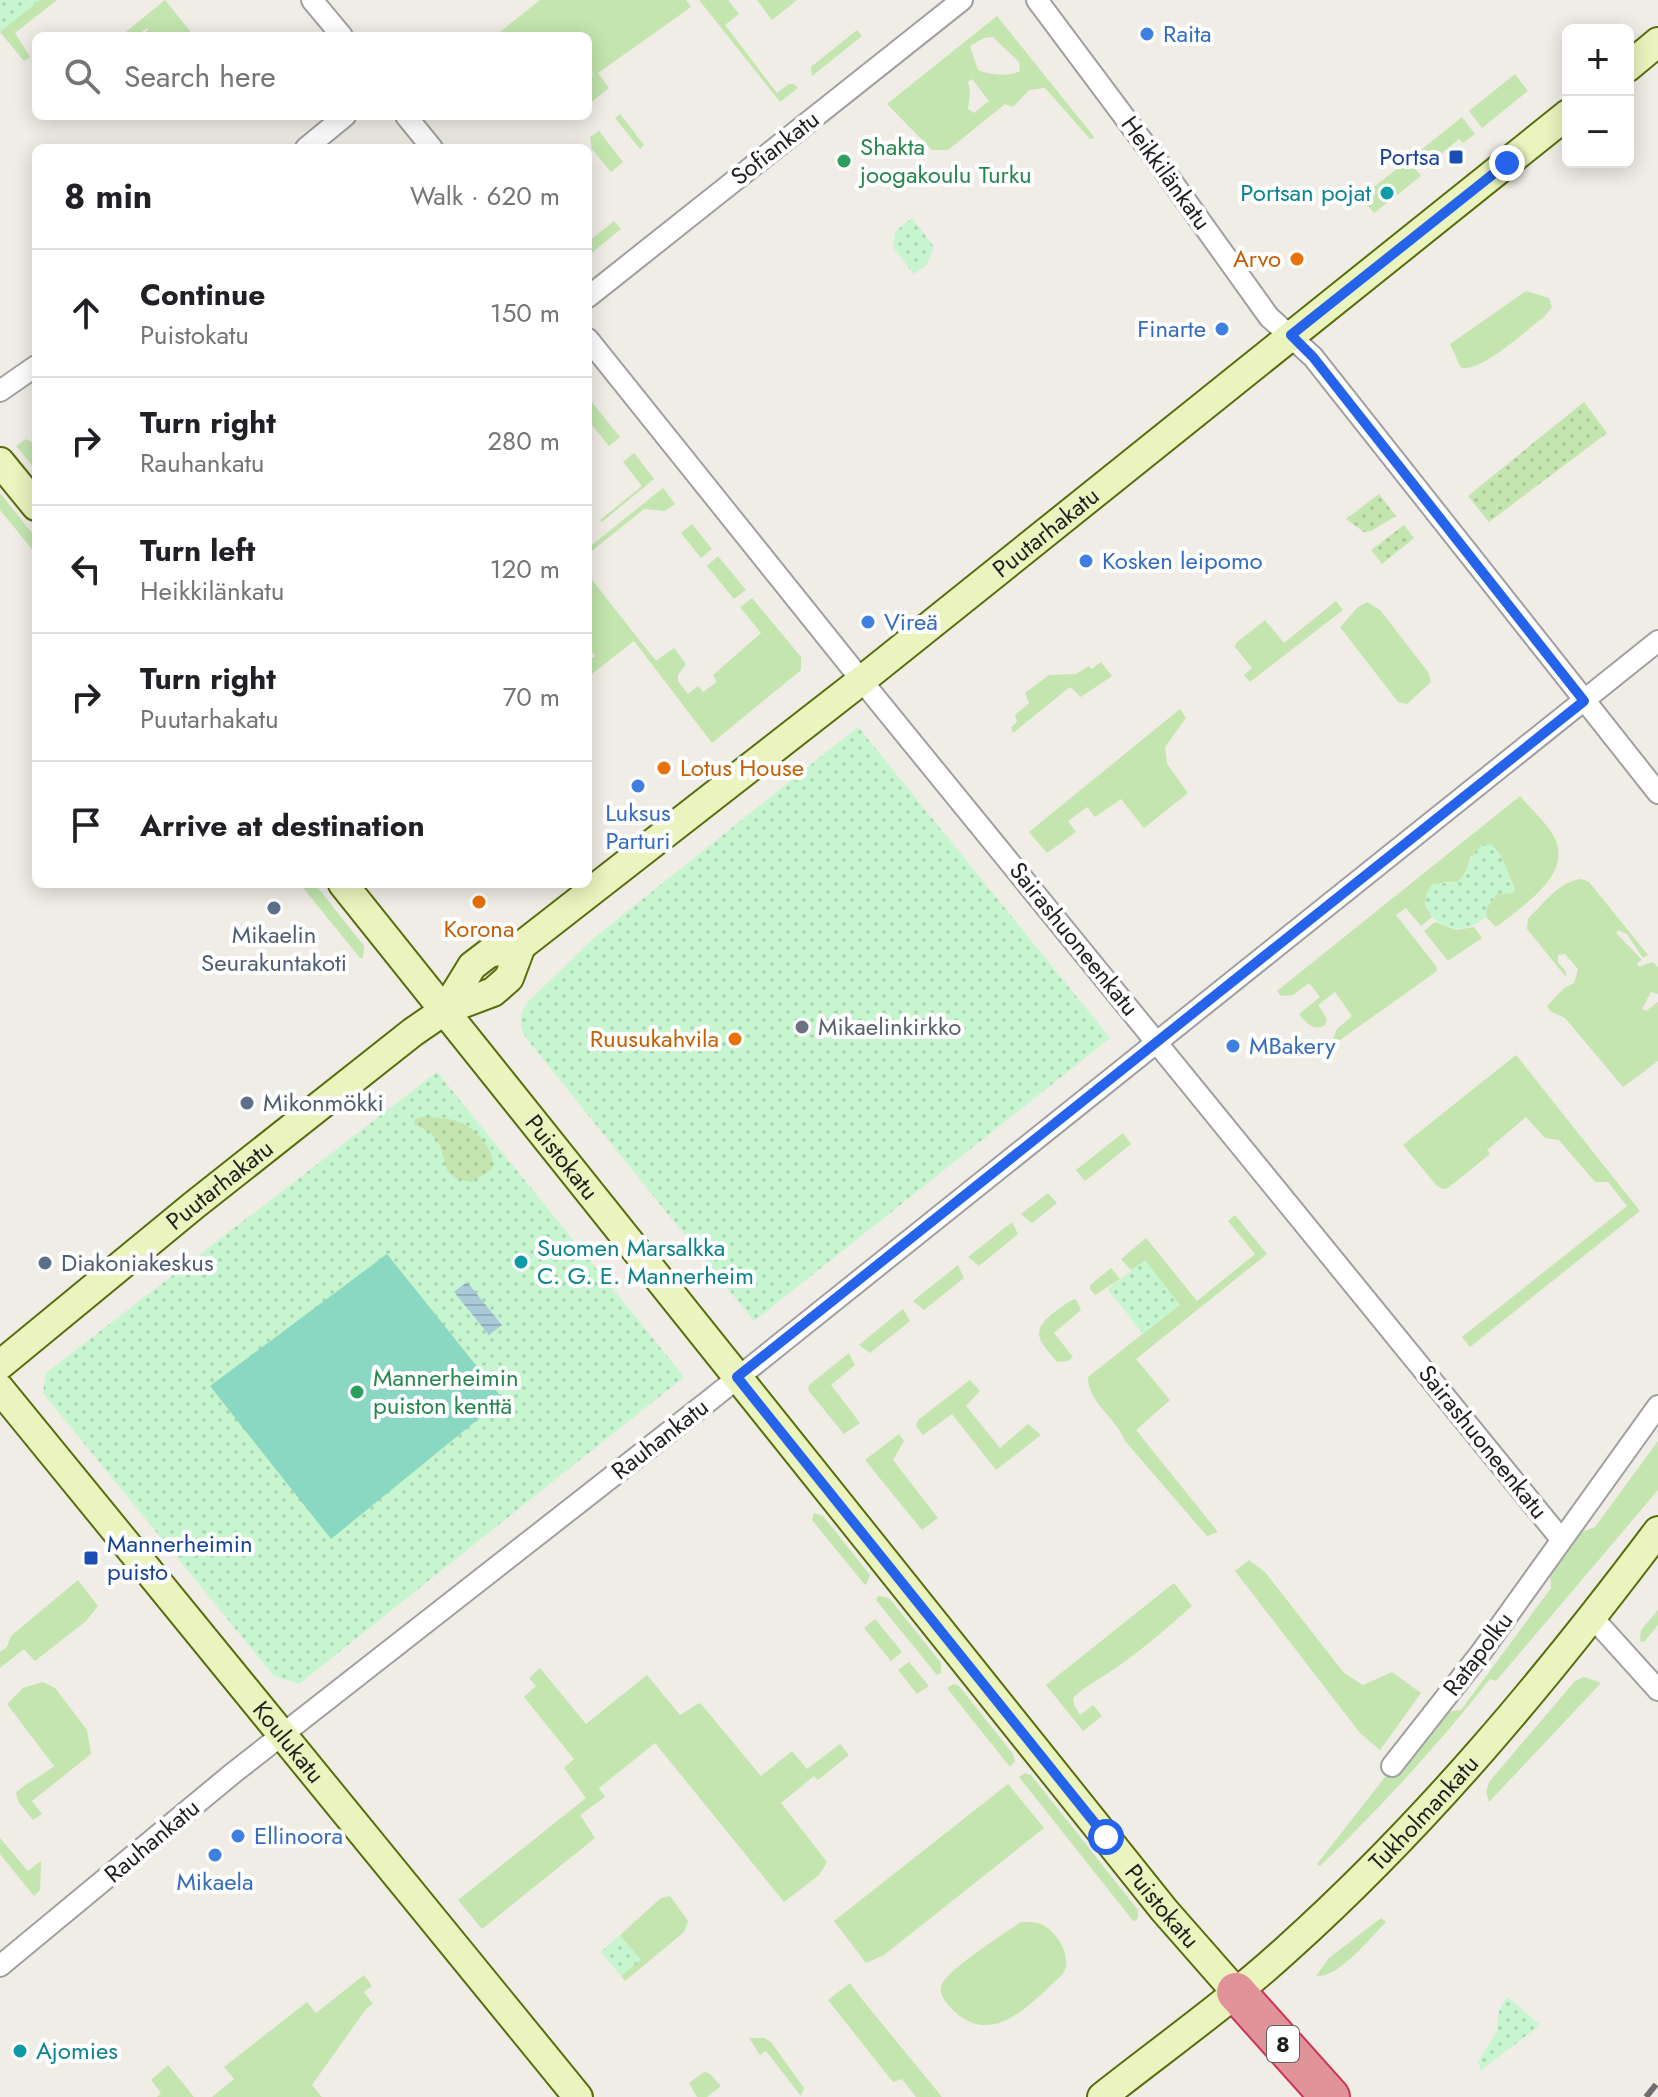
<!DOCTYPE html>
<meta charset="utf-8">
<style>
body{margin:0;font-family:Jost,sans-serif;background:#f2f2f2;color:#202124}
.controls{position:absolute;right:24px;top:24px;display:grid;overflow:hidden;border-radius:12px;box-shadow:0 4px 20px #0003}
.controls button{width:72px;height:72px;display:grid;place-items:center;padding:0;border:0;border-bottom:2px solid #e0e0e0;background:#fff;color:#202124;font:40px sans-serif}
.stop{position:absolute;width:24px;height:24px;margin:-18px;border:6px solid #2563eb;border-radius:50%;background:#fff}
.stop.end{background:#2563eb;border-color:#fff;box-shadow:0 2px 8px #0008}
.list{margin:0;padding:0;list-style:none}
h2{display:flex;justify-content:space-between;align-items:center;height:104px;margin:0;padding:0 32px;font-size:34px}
h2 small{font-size:26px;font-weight:400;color:#757577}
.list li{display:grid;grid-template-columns:52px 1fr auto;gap:24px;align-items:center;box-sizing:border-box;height:128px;padding:0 32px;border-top:2px solid #e0e0e0}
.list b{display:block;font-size:30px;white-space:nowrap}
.list p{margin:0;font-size:26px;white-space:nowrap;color:#757577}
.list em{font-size:26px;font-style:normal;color:#757577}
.icon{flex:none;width:44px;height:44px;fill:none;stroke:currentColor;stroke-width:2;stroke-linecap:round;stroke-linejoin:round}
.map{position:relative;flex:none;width:1658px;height:2097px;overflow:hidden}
.search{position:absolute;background:#fff;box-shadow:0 4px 20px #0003;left:32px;top:32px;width:560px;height:88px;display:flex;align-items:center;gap:20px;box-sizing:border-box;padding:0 28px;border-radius:12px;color:#757577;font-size:30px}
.panel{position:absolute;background:#fff;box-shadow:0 4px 20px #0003;left:32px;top:144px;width:560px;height:744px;border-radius:12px}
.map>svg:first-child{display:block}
</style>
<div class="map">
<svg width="1658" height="2097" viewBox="0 0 1658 2097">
<defs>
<pattern id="park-dots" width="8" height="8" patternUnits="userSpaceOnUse" patternTransform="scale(2)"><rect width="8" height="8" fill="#c6f5cf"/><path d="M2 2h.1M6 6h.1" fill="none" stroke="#aad2b1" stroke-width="1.8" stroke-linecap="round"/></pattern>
<pattern id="garden-dots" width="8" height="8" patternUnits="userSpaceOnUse" patternTransform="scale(2)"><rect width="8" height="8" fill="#c4e5af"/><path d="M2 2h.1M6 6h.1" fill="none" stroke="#a8c496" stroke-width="1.8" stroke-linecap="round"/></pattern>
<pattern id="water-rules" width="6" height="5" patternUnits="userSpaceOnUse" patternTransform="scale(2)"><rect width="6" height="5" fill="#a9c9d9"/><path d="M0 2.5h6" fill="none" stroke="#91acba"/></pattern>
</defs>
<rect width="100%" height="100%" fill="#efede5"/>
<g fill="#c4e5af" fill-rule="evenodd">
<path d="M0,0H57L15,33L30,57L24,61L0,32Z"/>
<path d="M165,0L194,36H141L148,30L147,28L139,34L140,36H121Z"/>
<path d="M540,0H686L691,7L598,73L609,88L588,105V79L593,74L588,67V36H495Z"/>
<path d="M699,0H728L739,14L725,25L777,93L789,84H794L798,88L780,102Z"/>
<path d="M757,0H797L772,20Z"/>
<path d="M997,16L1095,138L1090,139L1045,88L1029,90L1013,107L1005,104L948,150H932L887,104ZM993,37L1019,62L1020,71C1008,77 990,75 978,70L970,46L984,38ZM972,79L989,101L974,113L968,109L970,91L968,82Z"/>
<path d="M857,30L862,36L812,76L811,67Z"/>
<path d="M1515,74L1528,91L1482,128L1469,111Z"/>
<path d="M620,114L644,145L640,149L615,118Z"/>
<path d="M1462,117L1475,134L1463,143L1459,139L1441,154L1443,158L1428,169L1416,154Z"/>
<path d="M599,131L623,162L611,172L592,149L590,137Z"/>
<path d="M1408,160L1421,176L1374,213L1361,197Z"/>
<path d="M614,221L621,229L588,256V242Z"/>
<path d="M1526,291L1549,298L1552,307L1544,317C1525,331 1483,371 1461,368L1450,344Z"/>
<path d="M590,400L620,437L609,446L588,420Z"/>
<path d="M26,439L36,445V470L16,446Z"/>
<path d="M634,453L654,479L602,522L600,520L642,486L623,462Z"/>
<path d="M663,488L675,504L665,511L644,509L588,554V548Z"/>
<path d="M0,493L36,538V554L0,510Z"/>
<path d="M692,524L712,549L701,558L681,533Z"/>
<path d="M718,556L746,590L734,599L707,566Z"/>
<path d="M588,575L656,661L674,648L686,664L678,675V681L688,694L698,686L703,692L717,682L713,675L761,633L740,607L752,598L801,657V670L712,743L634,641L588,677V662L595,656L588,647Z"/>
<path d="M1336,601L1343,610L1250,682L1244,675L1252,668L1235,647L1236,643L1265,620L1284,643Z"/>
<path d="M1367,602L1380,610L1428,672L1431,682L1407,704L1398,702L1340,627L1358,607Z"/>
<path d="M1101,662L1112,676L1081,697L1070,687L1013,733L1011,727L1017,722L1015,715L1029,703L1025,693L1049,675L1076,674L1089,666L1092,669Z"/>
<path d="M1180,709L1186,718L1165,747L1167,764L1188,793L1144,828L1121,799L1095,817L1087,807L1068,821L1076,832L1047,853L1029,832Z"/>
<path d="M1520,796C1530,809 1550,825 1556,841C1570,877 1522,906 1499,925L1495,926L1486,917L1487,907L1497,894L1513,893L1515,889L1500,854L1471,856L1465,874L1458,882H1444L1427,892L1425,905L1432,917L1421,926L1406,908L1396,915L1436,966L1437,971L1340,1040L1333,1039L1337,1029L1352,1016L1335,992L1318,1005L1327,1019L1325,1025C1314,1032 1306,1023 1299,1014L1320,997L1309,983L1293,995L1281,996L1277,991Z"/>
<path d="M1582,879L1589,882L1648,955L1643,958L1627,934L1618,930L1616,933L1642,960L1637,963L1639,967L1652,962L1658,967V994L1651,992L1642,1009L1646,1011L1658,1002V1061L1623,1087L1565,1018L1550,1011L1547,1006L1564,988L1574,983L1578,969L1565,954L1558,955V962L1566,972V977L1527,929L1528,919C1543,904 1559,881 1582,879Z"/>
<path d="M300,884H315L364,946L363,958H360Z"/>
<path d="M1435,922L1456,930L1474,927L1482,938L1448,961L1424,931Z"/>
<path d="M1516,1055L1640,1211L1470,1347L1462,1337L1627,1206L1608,1182H1595L1559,1140L1545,1138L1526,1117L1487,1150L1490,1154L1448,1188L1443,1189L1437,1186L1403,1145Z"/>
<path d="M1123,1133L1131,1144L1085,1181L1076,1170Z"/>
<path d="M1048,1193L1057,1203L1032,1223L1021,1214Z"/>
<path d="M1235,1215L1267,1254L1136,1359L1170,1400L1136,1430L1218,1532L1207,1536L1125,1441C1117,1419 1087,1401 1088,1377L1179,1305L1145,1261L1131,1270L1121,1259L1146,1238L1197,1301L1255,1254L1228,1221Z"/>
<path d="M1012,1222L1018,1234L979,1266L968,1257Z"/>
<path d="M958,1265L964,1278L924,1310L913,1301Z"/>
<path d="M1111,1268L1120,1279L1095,1295L1090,1289V1285Z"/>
<path d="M1074,1299L1077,1301L1081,1310L1054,1333L1073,1357L1068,1361L1057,1362C1042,1343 1028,1333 1052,1314C1059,1309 1066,1303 1074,1299Z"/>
<path d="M903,1309L910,1321L870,1353L859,1345Z"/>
<path d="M849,1353L855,1365L831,1385L860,1423L844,1434L808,1390L809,1385Z"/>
<path d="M970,1380L980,1391L966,1406L1000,1448L1028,1424L1041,1435L996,1470L952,1414L923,1435L916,1426L918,1420Z"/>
<path d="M899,1434L904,1441L893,1460L938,1518L922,1530L865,1460Z"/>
<path d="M1658,1441V1490L1496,1681L1490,1679C1438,1745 1381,1807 1320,1866L1317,1864L1385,1777L1400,1775L1447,1712L1461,1710L1551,1588L1550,1572L1579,1533L1595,1527Z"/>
<path d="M814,1513L823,1516L870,1575L867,1583L865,1585L812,1520Z"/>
<path d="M1249,1560L1265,1572L1344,1673L1363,1685L1392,1672L1421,1693L1380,1750L1360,1733L1235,1571Z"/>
<path d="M78,1580L98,1606L86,1621L35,1661L24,1649L0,1668V1652L7,1647L11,1636Z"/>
<path d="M1174,1583L1192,1606C1167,1628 1142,1650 1114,1669C1100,1679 1086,1685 1073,1698L1074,1705L1080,1715L1093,1705L1102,1716L1083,1731L1046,1685Z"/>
<path d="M878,1596L889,1598L941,1663V1673L937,1675L876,1600Z"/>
<path d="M1658,1610V1625L1644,1642L1640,1641L1641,1630Z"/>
<path d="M875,1619L902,1652L891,1661L864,1628Z"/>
<path d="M909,1662L929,1686L917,1694L898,1670Z"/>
<path d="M540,1668L586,1724L647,1675L680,1715L699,1703L702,1705L761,1776L792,1751L807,1769L840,1744L849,1755L818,1780L814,1776L781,1803L827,1862L819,1875L784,1902L655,1743L599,1788L605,1797L580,1815L595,1838L482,1929L458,1900L586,1798L564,1768L574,1759L524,1697L536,1686L529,1678Z"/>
<path d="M1584,1677L1601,1683L1489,1802L1486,1792L1489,1782L1575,1681Z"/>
<path d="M43,1682L55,1688L87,1730L91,1754L32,1801L42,1814L33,1820L19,1803L16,1793C22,1785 44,1775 54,1766L7,1704L23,1688Z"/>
<path d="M954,1684L959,1686L1013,1754L1015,1761L1010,1767L947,1688Z"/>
<path d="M1025,1773L1031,1775L1138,1910V1918L1134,1922L1019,1777Z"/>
<path d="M1008,1784L1044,1828L884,1955L866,1963L834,1921Z"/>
<path d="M0,1838L28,1871L41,1861L40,1890L34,1896L0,1854Z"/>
<path d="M670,1896L688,1921L684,1932L625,1981L621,1976L640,1960L620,1935L661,1898Z"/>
<path d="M1381,1918L1386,1922C1370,1938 1339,1978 1316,1976L1329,1958Z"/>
<path d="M1021,1922C1028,1922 1035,1922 1041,1924C1058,1932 1073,1958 1063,1974C1033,2001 994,2049 954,2011C947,2004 937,1994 942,1984C951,1967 1004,1934 1021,1922Z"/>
<path d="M364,1975L372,1986L364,1992L373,2004L366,2009L312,2085L322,2097H212L234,2079L224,2067L307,2002L316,2013Z"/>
<path d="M850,1983L861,1998L942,2097H916L902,2079L893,2082L828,2000Z"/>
<path d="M749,2038H764L771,2042L804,2088L801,2096L766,2051L760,2055Z"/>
<path d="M168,2065L194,2097H157L161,2093L151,2080Z"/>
<path d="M704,2072L709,2073L721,2086L707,2097H697L689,2083Z"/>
</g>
<g fill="url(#park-dots)">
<path d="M0,0H40L0,32Z"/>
<path d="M912,218L934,247L927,264L914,274L893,247L895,232Z"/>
<path d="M858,727L1110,1038L754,1321L527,1039C518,1026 519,1011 530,1000L594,938Z"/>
<path d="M1484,844L1492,845L1500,854L1515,889L1513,893L1497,894L1487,907L1486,917C1464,935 1438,933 1425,905L1427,892L1433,884L1458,882C1470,870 1469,853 1484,844Z"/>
<path d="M437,1072L684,1377L299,1684L274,1676L43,1393L46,1373Z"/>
<path d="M1145,1260L1180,1305L1143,1334L1108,1289Z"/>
<path d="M620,1935L641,1960L621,1976L601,1952Z"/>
<path d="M1507,1997L1540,2025L1481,2070L1478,2062L1497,2031L1499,2011Z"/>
</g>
<g fill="url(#garden-dots)">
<path d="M1584,402L1607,433L1489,522L1468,496Z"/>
<path d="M1379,494L1396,516L1371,531L1364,532L1346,519Z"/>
<path d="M1404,525L1414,538L1382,564L1371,550Z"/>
<path d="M425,1116C435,1118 447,1118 457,1121C474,1126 497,1150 492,1169L472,1182C437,1178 450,1160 436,1139C431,1131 422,1129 414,1124L415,1119Z"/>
</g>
<path fill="#8ad7c2" d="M387,1254L503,1399L331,1539L210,1386Z"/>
<path fill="url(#water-rules)" d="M467,1282L502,1325L489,1335L454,1292Z"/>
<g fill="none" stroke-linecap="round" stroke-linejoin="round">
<g stroke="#a0a0a0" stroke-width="24">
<g id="street">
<path d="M312,0L342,36"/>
<path d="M1037,0L1158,162L1269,317L1313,357L1658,793"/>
<path d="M406,116L432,148"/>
<path d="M306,148L345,116"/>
<path d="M588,297L962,0"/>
<path d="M588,339L879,702L1561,1539"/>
<path d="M0,391L36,366"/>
<path d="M1593,1618L1658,1690"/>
<path d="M1392,1766L1480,1654L1658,1406"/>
<path d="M0,1966L232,1774L710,1400L1658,641"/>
</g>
</g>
<g stroke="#586d0e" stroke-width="32">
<g id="secondary">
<path d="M1628,67L1658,42"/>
<path d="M0,462L36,506"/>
<path id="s1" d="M343,884L1164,1910L1236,1992"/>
<path id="s2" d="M445,1010L472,966L489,953L521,946L862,680L1568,114"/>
<path id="s3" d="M0,1365L193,1206L413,1032L445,1010L493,992L509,978L521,946"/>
<path id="s4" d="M0,1389L578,2097"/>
<path id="s5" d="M1102,2097C1164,2048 1229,2002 1287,1949C1426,1824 1546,1680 1658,1531"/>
</g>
</g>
<g stroke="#cc3356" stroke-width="42">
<path id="highway" d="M1236,1992L1330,2097"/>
</g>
<use href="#street" stroke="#fff" stroke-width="20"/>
<use href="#secondary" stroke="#ebf4be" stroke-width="28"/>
<use href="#highway" stroke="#e09399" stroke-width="38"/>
<path stroke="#6d6d6d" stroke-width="6" stroke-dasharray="16 16" stroke-linecap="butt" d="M1646,2097L1658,2082"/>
</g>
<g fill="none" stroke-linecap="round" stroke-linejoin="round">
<path stroke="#2563eb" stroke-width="10" d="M1106,1837L737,1377L1584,701L1313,357L1291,335L1507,163"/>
</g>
<g fill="#3f7fe0" stroke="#fff" stroke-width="3">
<circle cx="1147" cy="34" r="8"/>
<circle cx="1222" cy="329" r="8"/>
<circle cx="1086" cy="561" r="8"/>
<circle cx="868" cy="622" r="8"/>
<circle cx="638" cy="786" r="8"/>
<circle cx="1233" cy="1046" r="8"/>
<circle cx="238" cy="1836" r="8"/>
<circle cx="215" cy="1855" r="8"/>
</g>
<g fill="#1a4fb4" stroke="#fff" stroke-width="3">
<rect x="1448" y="149" width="16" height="16" rx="4"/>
<rect x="83" y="1550" width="16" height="16" rx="4"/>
</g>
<g fill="#2e9e5b" stroke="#fff" stroke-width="3">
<circle cx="844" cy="161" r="8"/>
<circle cx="357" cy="1392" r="8"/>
</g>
<g fill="#0f9aa8" stroke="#fff" stroke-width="3">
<circle cx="1387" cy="193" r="8"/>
<circle cx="521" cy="1262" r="8"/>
<circle cx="20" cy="2051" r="8"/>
</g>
<g fill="#e8710a" stroke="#fff" stroke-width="3">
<circle cx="1297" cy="259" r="8"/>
<circle cx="664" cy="768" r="8"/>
<circle cx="479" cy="902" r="8"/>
<circle cx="735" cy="1039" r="8"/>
</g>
<g fill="#5c6f8a" stroke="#fff" stroke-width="3">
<circle cx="274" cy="908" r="8"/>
<circle cx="247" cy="1103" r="8"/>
<circle cx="45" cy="1263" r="8"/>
</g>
<circle fill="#6b7280" stroke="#fff" stroke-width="3" cx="802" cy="1027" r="8"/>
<g text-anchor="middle" stroke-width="8" stroke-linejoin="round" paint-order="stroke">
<rect fill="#fff" stroke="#626262" stroke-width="2" x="1267" y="2026" width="32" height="36" rx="6"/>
<g font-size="22" font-weight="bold" fill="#1f1f1f">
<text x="1283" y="2052">8</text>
</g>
<g font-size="24" fill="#366cbe" stroke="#fff" text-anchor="start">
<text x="1163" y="42">Raita</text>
<text x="1206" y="337" text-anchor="end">Finarte</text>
<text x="1102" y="569">Kosken leipomo</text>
<text x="884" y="630">Vireä</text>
<text x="638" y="821" text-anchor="middle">Luksus<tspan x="638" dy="28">Parturi</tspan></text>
<text x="1249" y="1054">MBakery</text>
<text x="254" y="1844">Ellinoora</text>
<text x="215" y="1890" text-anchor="middle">Mikaela</text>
</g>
<g font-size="24" fill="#27864d" stroke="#fff" text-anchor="start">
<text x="860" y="155">Shakta<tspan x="860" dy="28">joogakoulu Turku</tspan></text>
<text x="373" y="1386">Mannerheimin<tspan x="373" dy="28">puiston kenttä</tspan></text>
</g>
<g font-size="24" fill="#1f1f1f" stroke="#fff">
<text transform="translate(775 148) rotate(-38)" y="8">Sofiankatu</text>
<text transform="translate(1166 173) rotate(54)" y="8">Heikkilänkatu</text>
<text dy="8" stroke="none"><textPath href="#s2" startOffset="774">Puutarhakatu</textPath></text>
<text transform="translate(1074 939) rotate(51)" y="8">Sairashuoneenkatu</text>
<text dy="8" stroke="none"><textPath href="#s1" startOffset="350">Puistokatu</textPath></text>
<text dy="8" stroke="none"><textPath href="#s3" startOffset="284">Puutarhakatu</textPath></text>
<text transform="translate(660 1439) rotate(-38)" y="8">Rauhankatu</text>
<text transform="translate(1483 1442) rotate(51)" y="8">Sairashuoneenkatu</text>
<text transform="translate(1478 1654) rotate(-53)" y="8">Ratapolku</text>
<text dy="8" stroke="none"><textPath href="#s4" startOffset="456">Koulukatu</textPath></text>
<text dy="8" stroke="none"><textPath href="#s5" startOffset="430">Tukholmankatu</textPath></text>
<text transform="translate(152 1841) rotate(-40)" y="8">Rauhankatu</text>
<text dy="8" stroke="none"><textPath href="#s1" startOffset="1310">Puistokatu</textPath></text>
</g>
<g font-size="24" fill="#164399" stroke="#fff" text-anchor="end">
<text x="1440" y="165">Portsa</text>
<text x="107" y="1552" text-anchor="start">Mannerheimin<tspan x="107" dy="28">puisto</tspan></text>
</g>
<g font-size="24" fill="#0d838f" stroke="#fff" text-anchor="start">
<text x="1371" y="201" text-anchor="end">Portsan pojat</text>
<text x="537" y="1256">Suomen Marsalkka<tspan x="537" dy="28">C. G. E. Mannerheim</tspan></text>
<text x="36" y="2059">Ajomies</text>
</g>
<g font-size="24" fill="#c56008" stroke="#fff" text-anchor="end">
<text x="1281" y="267">Arvo</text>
<text x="680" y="776" text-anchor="start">Lotus House</text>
<text x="479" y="937" text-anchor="middle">Korona</text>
<text x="719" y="1047">Ruusukahvila</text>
</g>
<g font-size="24" fill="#4e5e75" stroke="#fff" text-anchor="start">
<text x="274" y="943" text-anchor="middle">Mikaelin<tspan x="274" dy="28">Seurakuntakoti</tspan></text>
<text x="263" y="1111">Mikonmökki</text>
<text x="61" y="1271">Diakoniakeskus</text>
</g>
<g font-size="24" fill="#5b616d" stroke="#fff" text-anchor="start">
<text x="818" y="1035">Mikaelinkirkko</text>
</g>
</g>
</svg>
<div class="controls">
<button>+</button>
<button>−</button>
</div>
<div class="stop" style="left:1106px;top:1837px"></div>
<div class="stop end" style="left:1507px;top:163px"></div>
<div class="search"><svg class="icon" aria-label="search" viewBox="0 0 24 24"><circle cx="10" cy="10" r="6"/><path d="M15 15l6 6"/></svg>Search here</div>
<section class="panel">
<h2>8 min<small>Walk · 620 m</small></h2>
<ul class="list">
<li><svg class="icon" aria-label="ahead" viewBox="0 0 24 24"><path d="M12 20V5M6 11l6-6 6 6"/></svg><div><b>Continue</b><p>Puistokatu</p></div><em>150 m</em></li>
<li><svg class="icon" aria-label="right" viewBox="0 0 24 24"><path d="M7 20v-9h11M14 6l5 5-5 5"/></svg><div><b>Turn right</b><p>Rauhankatu</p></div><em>280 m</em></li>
<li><svg class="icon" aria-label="left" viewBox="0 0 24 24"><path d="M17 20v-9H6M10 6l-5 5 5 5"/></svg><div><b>Turn left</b><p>Heikkilänkatu</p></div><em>120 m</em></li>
<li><svg class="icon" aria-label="right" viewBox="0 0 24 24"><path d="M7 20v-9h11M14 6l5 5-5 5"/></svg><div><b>Turn right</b><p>Puutarhakatu</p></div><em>70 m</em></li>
<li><svg class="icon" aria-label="arrive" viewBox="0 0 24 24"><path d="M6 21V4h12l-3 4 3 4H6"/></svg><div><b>Arrive at destination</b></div></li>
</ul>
</section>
</div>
